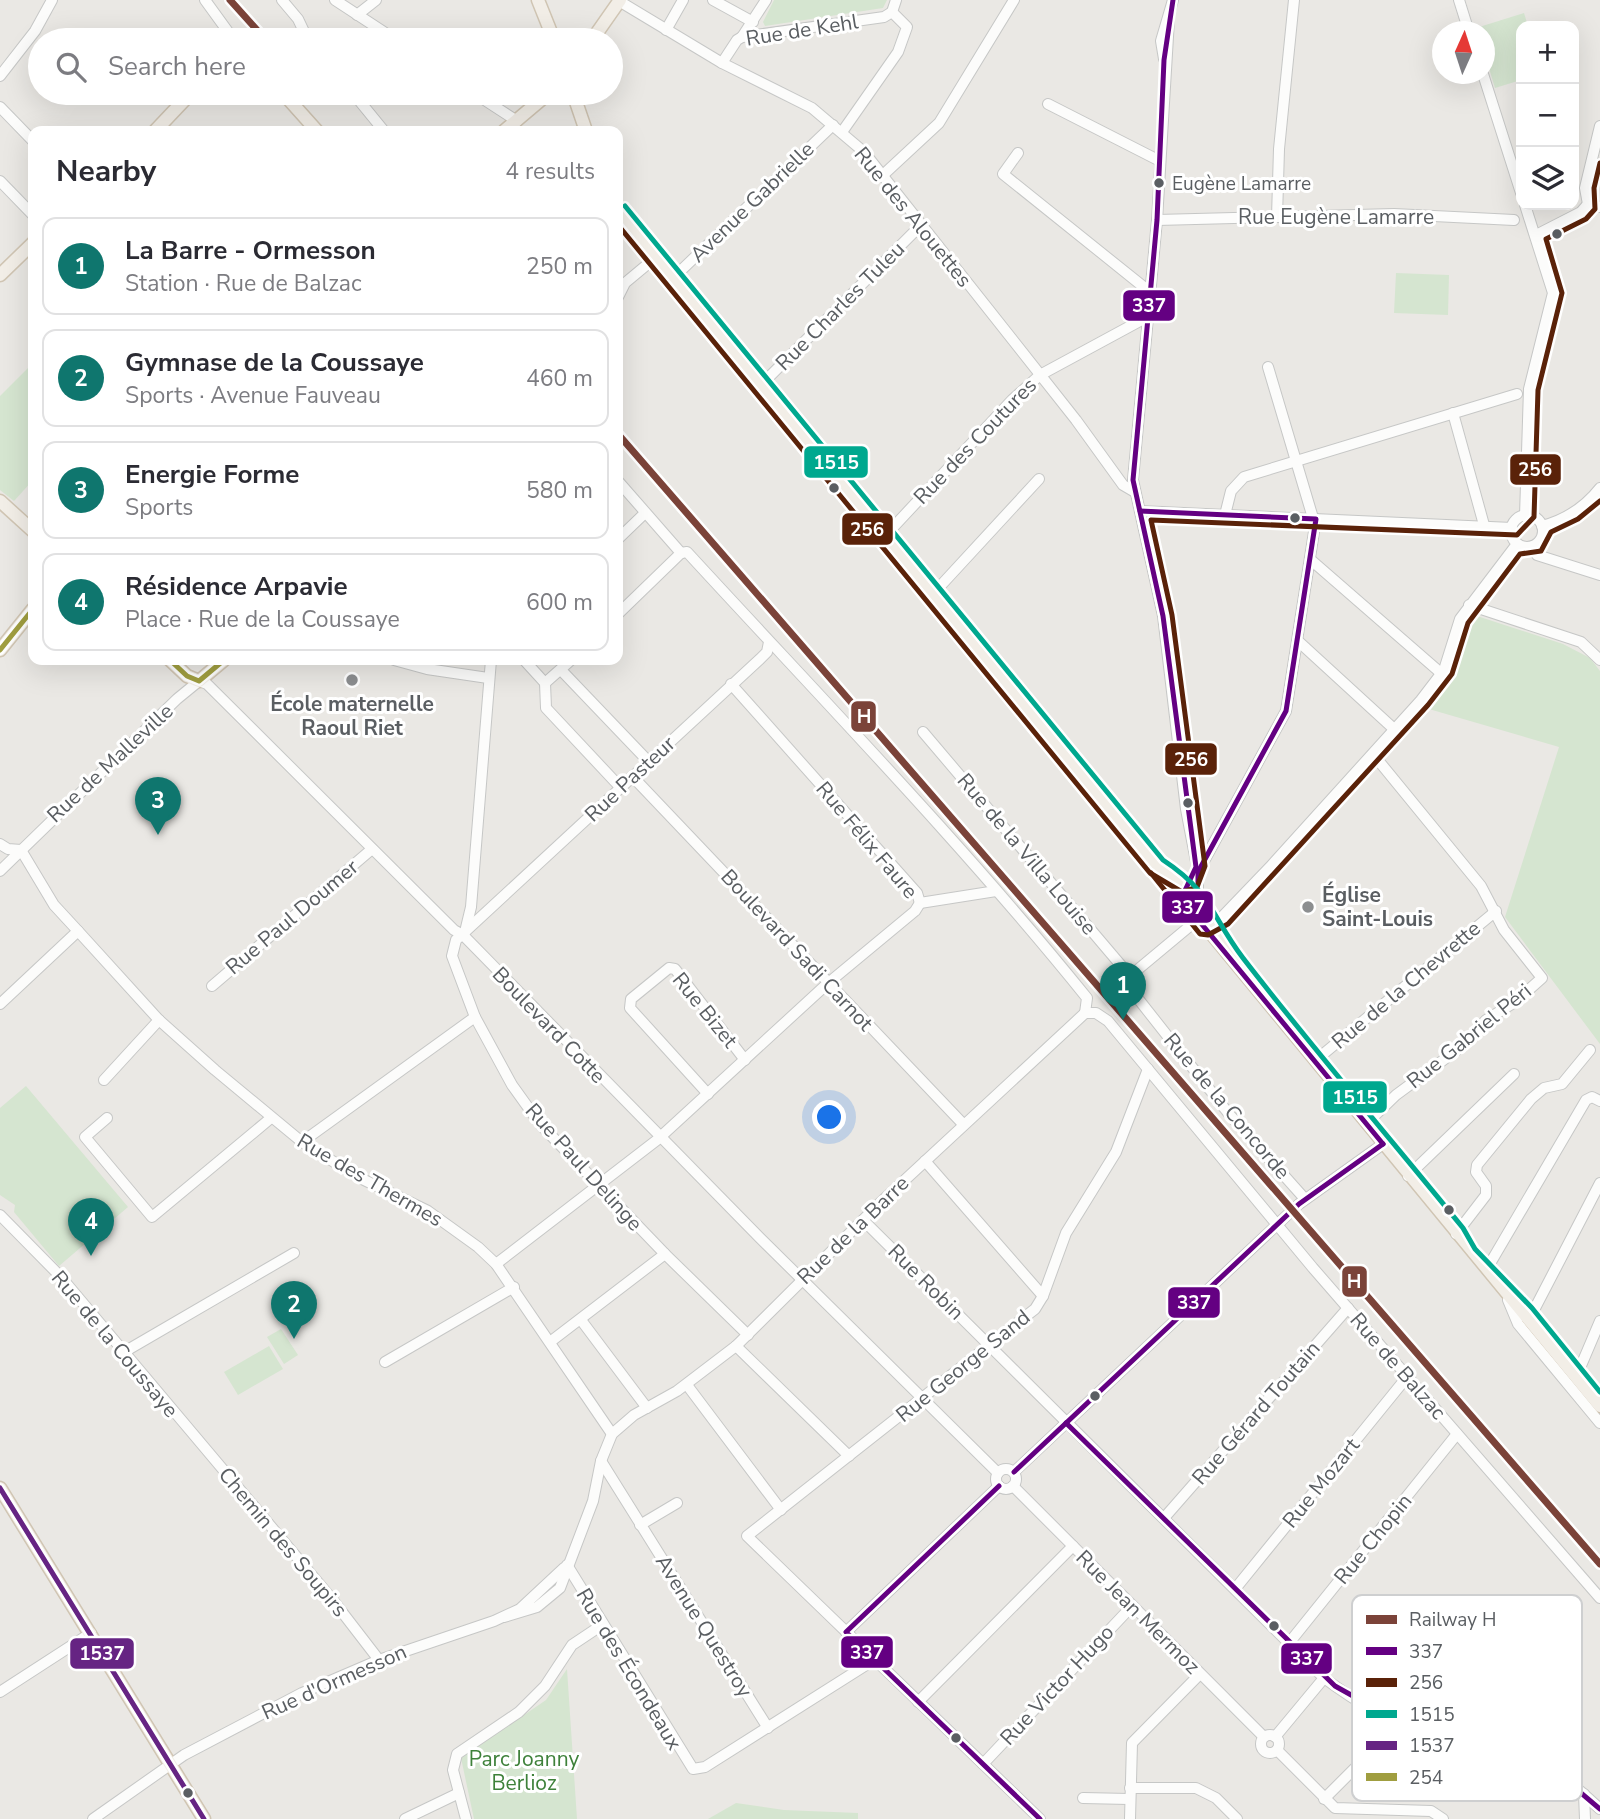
<!DOCTYPE html>
<meta charset="utf-8">
<style>
body{margin:0;font-family:"Nunito Sans",sans-serif;background:#f7f7f7;color:#2b2b33}
.controls{position:absolute;right:21px;top:21px;display:grid;overflow:hidden;border-radius:14px;box-shadow:0 7px 28px #0002}
.controls button{width:63px;height:63px;display:grid;place-items:center;padding:0;border:0;border-bottom:2px solid #e1e1e2;background:#fff;color:#2b2b33;font:35px sans-serif}
.compass{position:absolute;left:1432px;top:21px;width:63px;height:63px;border-radius:50%;background:#fff;box-shadow:0 7px 28px #0002;rotate:3deg}
.you{position:absolute;left:830px;top:1118px;width:24px;height:24px;margin:-18px;border:5px solid #fff;border-radius:50%;background:#1a73e8;box-shadow:0 0 0 10px #1a73e833}
.badge{display:grid;place-items:center;width:46px;height:46px;border-radius:50%;background:#0f766e;color:#fff;font-size:23px;font-weight:700}
.pin{position:absolute;translate:-50% -58px;filter:drop-shadow(0 2px 4px #0008)}
.pin::after{content:'';position:absolute;top:37px;width:24px;height:21px;background:inherit;clip-path:polygon(0 0,100% 0,50% 100%)}
.list{margin:0;padding:0;list-style:none}
h2{display:flex;justify-content:space-between;align-items:center;height:91px;margin:0;padding:0 28px;font-size:30px}
h2 small{font-size:23px;font-weight:400;color:#7c7c81}
.list li{display:grid;grid-template-columns:46px 1fr auto;gap:21px;align-items:center;box-sizing:border-box;height:98px;margin:0 14px 14px;padding:0 14px;border:2px solid #e1e1e2;border-radius:14px}
.list b{display:block;font-size:26px;white-space:nowrap}
.list p{margin:0;font-size:23px;white-space:nowrap;color:#7c7c81}
.list em{font-size:23px;font-style:normal;color:#7c7c81}
.icon{flex:none;width:38px;height:38px;fill:none;stroke:currentColor;stroke-width:2;stroke-linecap:round;stroke-linejoin:round}
.map{position:relative;flex:none;width:1600px;height:1819px;overflow:hidden}
.search{position:absolute;background:#fff;box-shadow:0 7px 28px #0002;left:28px;top:28px;width:595px;height:77px;display:flex;align-items:center;gap:18px;box-sizing:border-box;padding:0 24px;border-radius:38px;color:#7c7c81;font-size:26px}
.panel{position:absolute;background:#fff;box-shadow:0 7px 28px #0002;left:28px;top:126px;width:595px;height:539px;border-radius:14px}
.map>svg:first-child{display:block}
</style>
<div class="map">
<svg width="1600" height="1819" viewBox="0 0 1600 1819">
<rect width="100%" height="100%" fill="#eae8e4"/>
<g fill="#d5e5d0">
<path d="M774,0H887L883,8L765,26L763,22Z"/>
<path d="M1524,13L1528,26H1521V80L1495,88L1485,55L1484,32L1477,31L1476,28Z"/>
<path d="M1396,273L1449,275L1448,315L1394,313Z"/>
<path d="M33,363V480L14,501L0,490V396Z"/>
<path d="M1477,616L1563,644L1590,658L1600,671V1044L1505,917L1559,747L1422,707C1431,696 1444,686 1451,674C1463,654 1454,628 1477,616Z"/>
<path d="M26,1086L128,1207L59,1266L14,1212L15,1205L0,1195V1108Z"/>
<path d="M281,1329L298,1355L284,1364L267,1337Z"/>
<path d="M269,1346L283,1369L238,1395L224,1372Z"/>
<path d="M567,1669L577,1819H474L461,1758L546,1700Z"/>
<path d="M736,1803L784,1810L858,1813V1819H708Z"/>
</g>
<g fill="none" stroke-linecap="round" stroke-linejoin="round">
<g stroke="#c6c7c6" stroke-width="12">
<g id="minor">
<path d="M205,0L234,40"/>
<path d="M282,0L298,19L308,40"/>
<path d="M335,0L396,40"/>
<path d="M713,0L753,22"/>
<path d="M1459,0L1469,32"/>
<path d="M619,1L722,63L812,108L864,152L1076,420L1123,485L1135,492"/>
<path d="M892,12L896,0"/>
<path d="M357,15L376,0"/>
<path d="M1169,20L1157,220L1133,480L1163,616L1186,809L1198,872V900"/>
<path d="M666,30L683,0"/>
<path d="M742,37L766,0"/>
<path d="M1164,59L1161,41L1173,0"/>
<path d="M722,63L737,40L742,37L884,17L892,12"/>
<path d="M1483,74L1521,193"/>
<path d="M0,76L35,31L52,0"/>
<path d="M353,93L384,131"/>
<path d="M474,93L517,121"/>
<path d="M1048,104L1160,161"/>
<path d="M0,107L33,141"/>
<path d="M842,132L898,52L907,27L892,12"/>
<path d="M1018,153L1003,174L1150,292"/>
<path d="M883,175L939,123L1014,0"/>
<path d="M0,181L33,215"/>
<path d="M1588,204L1585,188L1600,126"/>
<path d="M1588,204L1600,207"/>
<path d="M1525,205L1553,293L1529,389L1525,516"/>
<path d="M1277,217L1279,149L1294,0"/>
<path d="M1157,220L1394,214L1514,220"/>
<path d="M1536,235L1581,212L1588,204"/>
<path d="M672,279L833,125"/>
<path d="M618,297L625,283L655,258"/>
<path d="M1268,367L1313,518"/>
<path d="M760,386L921,225"/>
<path d="M1453,413L1484,525"/>
<path d="M618,481L681,553"/>
<path d="M1140,511L1512,528"/>
<path d="M1225,515L1231,491L1244,477L1517,394"/>
<circle cx="1527" cy="531" r="16"/>
<path d="M1542,526C1565,520 1585,507 1600,488"/>
<path d="M884,537L1012,400L1040,375L1149,316"/>
<path d="M618,539L645,513"/>
<path d="M1533,546L1537,555L1600,575"/>
<path d="M681,553L687,552C822,699 962,843 1087,998L1085,1013"/>
<path d="M1311,560L1442,674"/>
<path d="M932,595L1039,479"/>
<path d="M1469,605L1581,642L1600,660"/>
<path d="M618,614L681,553"/>
<path d="M1298,641L1394,729"/>
<path d="M394,660L427,669L488,678"/>
<path d="M524,660L545,683L546,708L620,787"/>
<path d="M561,670L648,761"/>
<path d="M545,683L571,660"/>
<path d="M731,684L917,893L920,903"/>
<path d="M923,732L1130,976"/>
<path d="M632,776L963,1124"/>
<path d="M0,844L8,849L21,850L54,905L78,931L159,1020L215,1070L302,1142L358,1177L428,1211L478,1247L496,1264L612,1434"/>
<path d="M0,871L177,699L199,681L207,684L454,930L463,935L760,1238L998,1473"/>
<path d="M1198,872L1286,711L1316,519"/>
<path d="M920,903L996,891"/>
<path d="M1208,925L1222,917L1270,867L1421,700L1444,670L1460,619L1517,544"/>
<path d="M465,932L471,907L491,660"/>
<path d="M1130,976L1132,991L1229,1114L1305,1199"/>
<path d="M1130,976L1202,916"/>
<path d="M212,986L372,849"/>
<path d="M0,1004L78,931"/>
<path d="M1085,1013H1096L1108,1021L1313,1268L1600,1598"/>
<path d="M1316,1060L1496,911"/>
<path d="M104,1080L159,1020"/>
<path d="M708,1094L630,1008L631,999L669,968L675,969L745,1060"/>
<path d="M107,1118L85,1137L152,1217L271,1118"/>
<path d="M1367,1123L1396,1095L1461,1047L1486,1020L1515,1002L1542,978L1504,930L1481,886L1373,754"/>
<path d="M302,1142L475,1017"/>
<path d="M925,1161L1043,1296"/>
<path d="M1408,1176L1514,1074"/>
<path d="M0,1215L61,1277L332,1599L379,1660"/>
<path d="M863,1220L1324,1678C1354,1700 1385,1721 1424,1728C1450,1733 1477,1734 1503,1743C1542,1757 1570,1781 1600,1809"/>
<path d="M1456,1234L1486,1195V1186L1476,1172L1477,1165L1531,1099L1544,1088L1562,1084L1590,1050"/>
<path d="M496,1264L657,1140L827,984L915,911L920,903"/>
<path d="M1488,1267L1586,1100L1592,1097L1600,1101"/>
<path d="M1508,1300L1518,1324L1600,1423"/>
<path d="M1528,1309L1600,1394"/>
<path d="M1533,1312L1600,1183"/>
<path d="M581,1320L647,1408"/>
<path d="M748,1335L665,1254L540,1124L512,1085L475,1017L452,956L456,940L760,659L767,652L769,642"/>
<path d="M550,1342L665,1254"/>
<path d="M736,1346L849,1456"/>
<path d="M124,1352L294,1253"/>
<path d="M385,1362L514,1287"/>
<path d="M1580,1368L1600,1321"/>
<path d="M687,1385L781,1510"/>
<path d="M601,1461L768,1728"/>
<circle cx="1006" cy="1479" r="10"/>
<path d="M1014,1472L1299,1204L1383,1144"/>
<path d="M1013,1486L1264,1737"/>
<path d="M1164,1518L1348,1308"/>
<path d="M640,1525L677,1503"/>
<path d="M567,1565L693,1769L705,1767L874,1660"/>
<path d="M1235,1589L1407,1377"/>
<path d="M504,1617L537,1607L560,1588L593,1501L601,1461L612,1434L634,1415L677,1391L736,1346L880,1203L1085,1013"/>
<path d="M846,1632L999,1486"/>
<path d="M1289,1643L1457,1434"/>
<path d="M0,1692L91,1633"/>
<path d="M918,1702L1073,1546"/>
<circle cx="1270" cy="1744" r="9"/>
<path d="M1275,1737L1324,1678"/>
<path d="M1277,1750L1335,1808L1431,1811L1443,1819"/>
<path d="M983,1764L1132,1606"/>
<path d="M1130,1788H1196L1216,1798L1237,1819"/>
<path d="M1584,1794L1585,1819"/>
<path d="M1083,1798L1129,1799"/>
<path d="M1324,1799L1357,1766"/>
<path d="M93,1819L184,1755L302,1693L379,1660L494,1621L520,1609L564,1568"/>
<path d="M405,1819L459,1793"/>
<path d="M466,1819L453,1770L457,1754L519,1712L545,1686L572,1645L602,1625"/>
<path d="M1040,1819L747,1536L1035,1309L1043,1296L1066,1233L1116,1152L1148,1069"/>
<path d="M1130,1819L1132,1743L1200,1674"/>
</g>
</g>
<g stroke="#d0c5b3" stroke-width="15">
<g id="major">
<path d="M538,0L554,40"/>
<path d="M592,40L620,0"/>
<path d="M283,93L317,131"/>
<path d="M573,93L586,131"/>
<path d="M155,131L191,93"/>
<path d="M504,131L549,93"/>
<path d="M618,212L1600,1406"/>
<path d="M0,275L33,243"/>
<path d="M0,501L33,531"/>
<path d="M0,650L33,609"/>
<path d="M170,660L187,676L199,681L224,660"/>
<path d="M1164,871C1193,889 1208,912 1224,941"/>
<path d="M0,1488L204,1819"/>
</g>
</g>
<use href="#minor" stroke="#fcfcfb" stroke-width="10"/>
<use href="#major" stroke="#f2eee7" stroke-width="12"/>
<g stroke="#fff" stroke-width="10">
<g id="bus-1">
<path d="M1173,0L1164,60L1157,220L1133,480L1163,616L1196,867L1181,899L1383,1144"/>
<path d="M1140,511L1316,519L1286,711L1198,872V882"/>
<path d="M1066,1423L1335,1686L1396,1720L1483,1738L1517,1749L1555,1771L1600,1809"/>
<path d="M1014,1472L1299,1204L1383,1144"/>
<path d="M999,1486L846,1632L1040,1819"/>
</g>
</g>
<g stroke="#fff" stroke-width="10">
<g id="bus-2">
<path d="M618,225L1150,873L1182,892L1197,887L1205,866L1172,615L1151,520L1517,535L1534,517L1538,390L1562,293L1546,239L1586,219L1595,209L1594,188L1600,163"/>
<path d="M1151,873L1200,934L1208,935L1228,924L1428,705L1452,674L1468,623L1520,554L1541,551L1551,532L1578,519L1600,501"/>
</g>
</g>
<g stroke="#fff" stroke-width="10">
<path id="bus-3" d="M625,206L1163,860C1212,892 1211,916 1243,958C1314,1050 1390,1138 1463,1228L1475,1249L1532,1308L1600,1392"/>
</g>
<g stroke="#fff" stroke-width="10">
<path id="bus-4" d="M0,1488L204,1819"/>
</g>
<g stroke="#fff" stroke-width="10">
<g id="bus-5">
<path d="M0,650L33,609"/>
<path d="M170,660L187,676L199,681L224,660"/>
</g>
</g>
<use href="#bus-1" stroke="#640082" stroke-width="5"/>
<use href="#bus-2" stroke="#5a2209" stroke-width="5"/>
<use href="#bus-3" stroke="#00a88f" stroke-width="5"/>
<use href="#bus-4" stroke="#662483" stroke-width="5"/>
<use href="#bus-5" stroke="#a09e40" stroke-width="5"/>
<g stroke="#fff" stroke-width="12">
<g id="rail-1">
<path d="M230,0L266,40"/>
<path d="M618,434L1600,1564"/>
</g>
</g>
<use href="#rail-1" stroke="#7b4339" stroke-width="7"/>
</g>
<g fill="#5a5e62" stroke="#fff" stroke-width="2.5">
<circle cx="1159" cy="183" r="6"/>
<circle cx="1557" cy="234" r="6"/>
<circle cx="834" cy="488" r="6"/>
<circle cx="1295" cy="518" r="6"/>
<circle cx="1188" cy="803" r="6"/>
<circle cx="1449" cy="1210" r="6"/>
<circle cx="1095" cy="1396" r="6"/>
<circle cx="1274" cy="1626" r="6"/>
<circle cx="956" cy="1738" r="6"/>
<circle cx="188" cy="1793" r="6"/>
</g>
<g fill="#8c8e90" stroke="#fff" stroke-width="2.5">
<circle cx="352" cy="680" r="7"/>
<circle cx="1308" cy="907" r="7"/>
</g>
<g text-anchor="middle" stroke-width="6" stroke-linejoin="round" paint-order="stroke">
<g font-size="19" fill="#5a5e62" stroke="#fff" text-anchor="start">
<text x="1172" y="190">Eugène Lamarre</text>
</g>
<g font-size="21" fill="#5a5e62" stroke="#fff">
<text transform="translate(802 30) rotate(-9)" y="7">Rue de Kehl</text>
<text transform="translate(752 202) rotate(-44)" y="7">Avenue Gabrielle</text>
<text transform="translate(913 217) rotate(51)" y="7">Rue des Alouettes</text>
<text x="1336" y="224">Rue Eugène Lamarre</text>
<text transform="translate(840 306) rotate(-45)" y="7">Rue Charles Tuleu</text>
<text transform="translate(975 441) rotate(-46)" y="7">Rue des Coutures</text>
<text transform="translate(110 763) rotate(-43)" y="7">Rue de Malleville</text>
<text transform="translate(630 779) rotate(-43)" y="7">Rue Pasteur</text>
<text transform="translate(867 840) rotate(50)" y="7">Rue Félix Faure</text>
<text transform="translate(1027 854) rotate(50)" y="7">Rue de la Villa Louise</text>
<text transform="translate(292 917) rotate(-40)" y="7">Rue Paul Doumer</text>
<text transform="translate(797 950) rotate(47)" y="7">Boulevard Sadi Carnot</text>
<text transform="translate(1406 985) rotate(-40)" y="7">Rue de la Chevrette</text>
<text transform="translate(705 1010) rotate(51)" y="7">Rue Bizet</text>
<text transform="translate(549 1025) rotate(46)" y="7">Boulevard Cotte</text>
<text transform="translate(1469 1036) rotate(-39)" y="7">Rue Gabriel Péri</text>
<text transform="translate(1227 1106) rotate(50)" y="7">Rue de la Concorde</text>
<text transform="translate(584 1167) rotate(48)" y="7">Rue Paul Delinge</text>
<text transform="translate(370 1180) rotate(30)" y="7">Rue des Thermes</text>
<text transform="translate(853 1230) rotate(-44)" y="7">Rue de la Barre</text>
<text transform="translate(926 1282) rotate(45)" y="7">Rue Robin</text>
<text transform="translate(115 1344) rotate(50)" y="7">Rue de la Coussaye</text>
<text transform="translate(963 1366) rotate(-39)" y="7">Rue George Sand</text>
<text transform="translate(1398 1366) rotate(49)" y="7">Rue de Balzac</text>
<text transform="translate(1256 1413) rotate(-49)" y="7">Rue Gérard Toutain</text>
<text transform="translate(1321 1483) rotate(-51)" y="7">Rue Mozart</text>
<text transform="translate(1373 1539) rotate(-51)" y="7">Rue Chopin</text>
<text transform="translate(283 1542) rotate(50)" y="7">Chemin des Soupirs</text>
<text transform="translate(1138 1612) rotate(45)" y="7">Rue Jean Mermoz</text>
<text transform="translate(704 1626) rotate(58)" y="7">Avenue Questroy</text>
<text transform="translate(629 1669) rotate(59)" y="7">Rue des Écondeaux</text>
<text transform="translate(334 1682) rotate(-24)" y="7">Rue d'Ormesson</text>
<text transform="translate(1057 1685) rotate(-47)" y="7">Rue Victor Hugo</text>
</g>
<g font-size="21" font-weight="bold" fill="#5a5e62" stroke="#fff">
<text x="352" y="711">École maternelle<tspan x="352" dy="24">Raoul Riet</tspan></text>
<text x="1322" y="902" text-anchor="start">Église<tspan x="1322" dy="24">Saint-Louis</tspan></text>
</g>
<g font-size="21" fill="#3e813a" stroke="#fff">
<text x="524" y="1766">Parc Joanny<tspan x="524" dy="24">Berlioz</tspan></text>
</g>
</g>
<rect x="1352" y="1595" width="230" height="206" rx="10" fill="#fff" stroke="#cecfd0" stroke-width="2"/>
<rect x="1366" y="1615" width="31" height="9" fill="#7b4339"/>
<rect x="1366" y="1647" width="31" height="8" fill="#640082"/>
<rect x="1366" y="1678" width="31" height="9" fill="#5a2209"/>
<rect x="1366" y="1710" width="31" height="8" fill="#00a88f"/>
<rect x="1366" y="1741" width="31" height="9" fill="#662483"/>
<rect x="1366" y="1773" width="31" height="8" fill="#a09e40"/>
<g font-size="19" fill="#5a5e62">
<text x="1409" y="1626">Railway H</text>
<text x="1409" y="1658">337</text>
<text x="1409" y="1689">256</text>
<text x="1409" y="1721">1515</text>
<text x="1409" y="1752">1537</text>
<text x="1409" y="1784">254</text>
</g>
<g stroke="#fff" stroke-width="2.5">
<rect x="1122" y="289" width="54" height="33" rx="7" fill="#640082"/>
<rect x="803" y="445" width="66" height="34" rx="7" fill="#00a88f"/>
<rect x="1509" y="453" width="53" height="33" rx="7" fill="#5a2209"/>
<rect x="841" y="512" width="53" height="34" rx="7" fill="#5a2209"/>
<rect x="850" y="700" width="27" height="33" rx="7" fill="#7b4339"/>
<rect x="1164" y="742" width="54" height="34" rx="7" fill="#5a2209"/>
<rect x="1161" y="890" width="53" height="34" rx="7" fill="#640082"/>
<rect x="1322" y="1080" width="66" height="34" rx="7" fill="#00a88f"/>
<rect x="1341" y="1265" width="27" height="33" rx="7" fill="#7b4339"/>
<rect x="1167" y="1286" width="54" height="33" rx="7" fill="#640082"/>
<rect x="840" y="1635" width="54" height="34" rx="7" fill="#640082"/>
<rect x="69" y="1637" width="66" height="33" rx="7" fill="#662483"/>
<rect x="1280" y="1642" width="53" height="33" rx="7" fill="#640082"/>
</g>
<g font-size="19" text-anchor="middle" font-weight="bold" fill="#fff">
<text x="1149" y="312">337</text>
<text x="836" y="469">1515</text>
<text x="1535" y="476">256</text>
<text x="867" y="536">256</text>
<text x="864" y="723">H</text>
<text x="1191" y="766">256</text>
<text x="1188" y="914">337</text>
<text x="1355" y="1104">1515</text>
<text x="1354" y="1288">H</text>
<text x="1194" y="1309">337</text>
<text x="867" y="1659">337</text>
<text x="102" y="1660">1537</text>
<text x="1307" y="1665">337</text>
</g>
</svg>
<div class="controls">
<button>+</button>
<button>−</button>
<button><svg class="icon" aria-label="layers" viewBox="0 0 24 24"><path d="M12 4l9 5-9 5-9-5zM3 14l9 5 9-5"/></svg></button>
</div>
<svg class="compass" viewBox="-18 -18 36 36"><path d="M0-13l5 13h-10z" fill="#e53935"/><path d="M0 13l5-13h-10z" fill="#7c7c81"/></svg>
<div class="you"></div>
<div class="pin badge" style="left:1123px;top:1020px">1</div>
<div class="pin badge" style="left:294px;top:1339px">2</div>
<div class="pin badge" style="left:158px;top:835px">3</div>
<div class="pin badge" style="left:91px;top:1256px">4</div>
<div class="search"><svg class="icon" aria-label="search" viewBox="0 0 24 24"><circle cx="10" cy="10" r="6"/><path d="M15 15l6 6"/></svg>Search here</div>
<section class="panel">
<h2>Nearby<small>4 results</small></h2>
<ul class="list">
<li><span class="badge">1</span><div><b>La Barre - Ormesson</b><p>Station · Rue de Balzac</p></div><em>250 m</em></li>
<li><span class="badge">2</span><div><b>Gymnase de la Coussaye</b><p>Sports · Avenue Fauveau</p></div><em>460 m</em></li>
<li><span class="badge">3</span><div><b>Energie Forme</b><p>Sports</p></div><em>580 m</em></li>
<li><span class="badge">4</span><div><b>Résidence Arpavie</b><p>Place · Rue de la Coussaye</p></div><em>600 m</em></li>
</ul>
</section>
</div>
